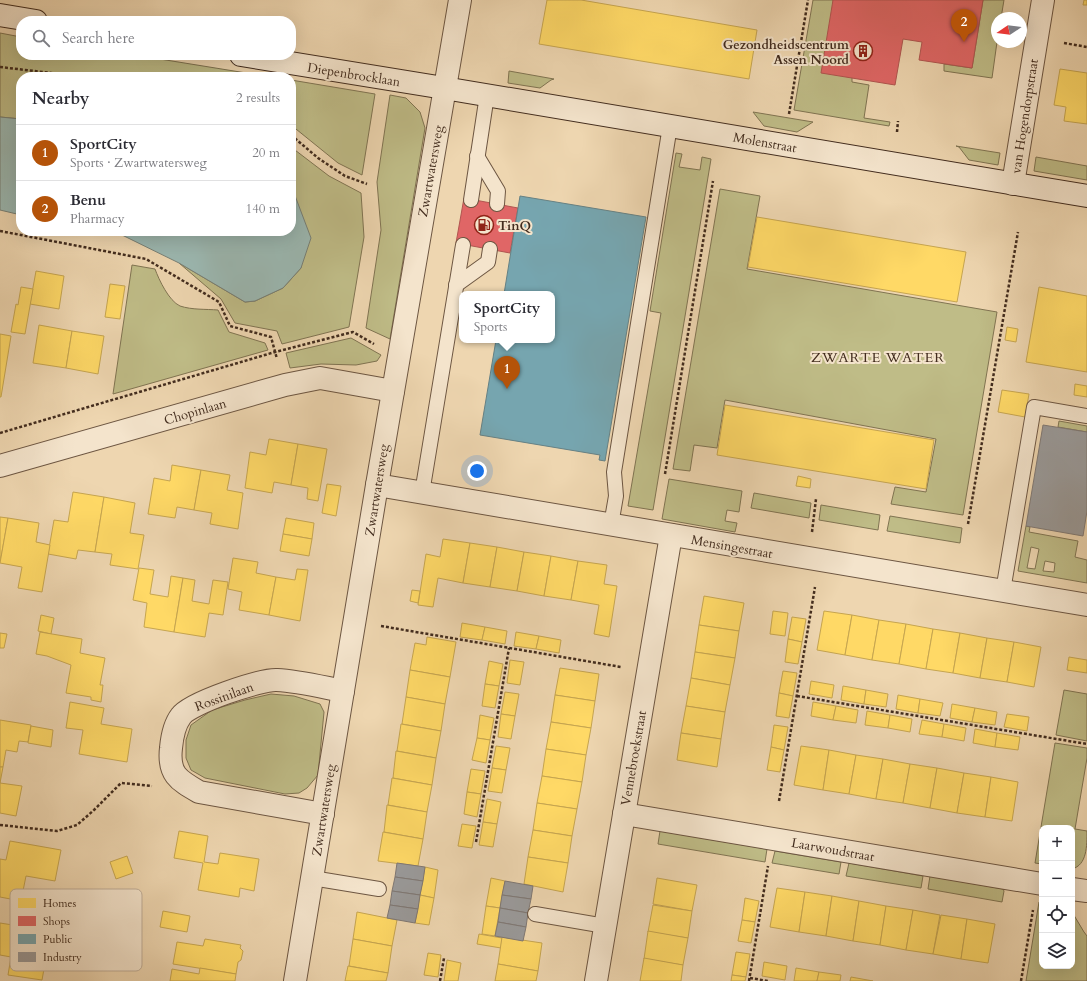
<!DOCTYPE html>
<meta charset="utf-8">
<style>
body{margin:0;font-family:Cardo,serif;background:#f7f7f7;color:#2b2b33}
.controls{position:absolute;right:12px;bottom:12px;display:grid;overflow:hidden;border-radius:8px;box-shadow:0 4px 16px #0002}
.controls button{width:36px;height:36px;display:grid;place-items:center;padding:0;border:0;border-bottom:1px solid #e1e1e2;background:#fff;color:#2b2b33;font:20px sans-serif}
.compass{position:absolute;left:991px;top:12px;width:36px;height:36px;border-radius:50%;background:#fff;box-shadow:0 4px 16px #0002;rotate:257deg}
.you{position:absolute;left:477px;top:471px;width:14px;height:14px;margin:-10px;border:3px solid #fff;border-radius:50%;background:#1a73e8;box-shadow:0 0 0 6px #1a73e833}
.badge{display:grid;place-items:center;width:26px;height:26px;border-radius:50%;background:#b45309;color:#fff;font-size:13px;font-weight:700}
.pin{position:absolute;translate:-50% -33px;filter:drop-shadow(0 1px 2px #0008)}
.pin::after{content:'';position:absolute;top:21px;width:14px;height:12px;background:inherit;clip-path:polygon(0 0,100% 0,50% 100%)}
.popup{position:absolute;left:459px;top:291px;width:96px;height:52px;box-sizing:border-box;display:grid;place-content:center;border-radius:8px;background:#fff;filter:drop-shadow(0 1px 3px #0005);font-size:13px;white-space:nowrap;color:#7c7c81}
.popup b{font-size:15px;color:#2b2b33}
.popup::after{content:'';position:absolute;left:50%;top:100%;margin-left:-8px;border:8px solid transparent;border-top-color:#fff}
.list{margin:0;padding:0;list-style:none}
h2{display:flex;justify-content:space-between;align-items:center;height:52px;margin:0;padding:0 16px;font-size:17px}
h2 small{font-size:13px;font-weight:400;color:#7c7c81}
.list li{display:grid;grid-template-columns:26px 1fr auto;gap:12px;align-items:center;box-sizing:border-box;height:56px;padding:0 16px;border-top:1px solid #e1e1e2}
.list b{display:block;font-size:15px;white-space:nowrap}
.list p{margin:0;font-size:13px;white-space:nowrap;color:#7c7c81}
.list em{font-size:13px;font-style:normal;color:#7c7c81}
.icon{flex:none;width:22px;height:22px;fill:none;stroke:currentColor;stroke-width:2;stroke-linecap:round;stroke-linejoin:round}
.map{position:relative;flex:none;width:1087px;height:981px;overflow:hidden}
.search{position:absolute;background:#fff;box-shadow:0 4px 16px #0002;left:16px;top:16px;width:280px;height:44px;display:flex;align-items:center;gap:10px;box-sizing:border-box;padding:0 14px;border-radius:16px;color:#7c7c81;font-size:15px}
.panel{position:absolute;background:#fff;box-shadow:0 4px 16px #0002;left:16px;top:72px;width:280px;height:164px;border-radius:16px}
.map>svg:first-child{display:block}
</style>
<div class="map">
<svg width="1087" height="981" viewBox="0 0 1087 981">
<rect width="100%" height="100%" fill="#eed6b0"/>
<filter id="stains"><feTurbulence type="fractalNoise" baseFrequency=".005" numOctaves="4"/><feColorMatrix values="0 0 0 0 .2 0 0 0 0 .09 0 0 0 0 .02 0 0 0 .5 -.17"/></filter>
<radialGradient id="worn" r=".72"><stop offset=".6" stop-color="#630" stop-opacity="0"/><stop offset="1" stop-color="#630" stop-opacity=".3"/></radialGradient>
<g fill="#bfbc87" stroke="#807452" fill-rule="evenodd">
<path d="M813,0H833L852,78V82L869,85L864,118L890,122L889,126L794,110Z"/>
<path d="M983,0H1004L1001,18H997V42L992,78L944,71V64L972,68Z"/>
<path d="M0,33L21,37V55H135L271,77H21V119L0,117Z"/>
<path d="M509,71L554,79L551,80L540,88L508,83Z"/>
<path d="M291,80L375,94L362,175L338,163L291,125Z"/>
<path d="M390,95L406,98L420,112L425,128L390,339L366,328L381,230L377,182Z"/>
<path d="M753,112L813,122L797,132L764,126Z"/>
<path d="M956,146L1000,153L998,165L969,160L959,147Z"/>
<path d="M291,147L329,176L361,193L364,237L349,327L282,344L277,331L235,323L221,299L179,263L245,302L255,301L283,288L301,268L294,194L291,192Z"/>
<path d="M676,153L682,154L679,167L700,170L702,157L711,159L653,510L628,506L661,313L650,311Z"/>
<path d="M1036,157L1087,166V180L1034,171Z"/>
<path d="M720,189L760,196L747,269L997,312L963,515L891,504L895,487L926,492L936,439L725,400L717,448L694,445L690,471L673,469Z"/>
<path d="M132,265L155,269C159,280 169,301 180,306C192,310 206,309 218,310L229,332L265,343L268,350L113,394Z"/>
<path d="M351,338L381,355L377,361L356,365L321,364L290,368L286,353Z"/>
<path d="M1059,421L1087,426V432L1058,427Z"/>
<path d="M669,479L742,491L739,512L727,510L725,521L737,523L735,532L662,519Z"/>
<path d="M754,493L811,503L809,518L751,508Z"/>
<path d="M821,505L880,515L878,530L819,520Z"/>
<path d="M890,516L962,528L960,543L887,531Z"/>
<path d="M1026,526L1030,527L1029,532L1078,541L1075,557L1087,560V583L1018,571ZM1031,547L1039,549L1035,569L1027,568ZM1045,561L1055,563L1054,572L1043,571Z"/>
<path d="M1064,690L1087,694V741L1056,735Z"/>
<path d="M271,694L294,696L320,704L324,712L318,775L307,788L299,793L285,794L205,778L191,770L186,758V740L191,725L212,710L245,700Z"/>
<path d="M1055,743L1087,748V758L1075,829L1087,831C1087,846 1087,865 1072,869V828H1042V864L1035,863Z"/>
<path d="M660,831L767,849L765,862L658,844Z"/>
<path d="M775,851L841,862L839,874L772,863Z"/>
<path d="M849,863L923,876L921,888L846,876Z"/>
<path d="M930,876L1003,889L1004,891L1002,902L928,889Z"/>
<path d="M1039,902L1042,903V966H1072V912L1084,932L1087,936V981H1026Z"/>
</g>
<g fill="#9bb8b2" stroke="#778077">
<path d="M0,117L21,119V215L0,210Z"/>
<path d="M291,192L294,193L311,238L301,268L283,288L255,301L245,302L179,263L120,234L103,231H291Z"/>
</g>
<g fill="#ffd966" stroke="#c6a550">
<path d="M547,0H581L757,30L749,79L539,44Z"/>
<path d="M1084,0H1087V5H1083Z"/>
<path d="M1060,69L1087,73V124L1064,121L1066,107L1054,105Z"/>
<path d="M757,217L966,252L957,302L748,267Z"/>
<path d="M36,271L64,276L59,309L30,304Z"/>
<path d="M110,284L125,286L120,319L105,317Z"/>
<path d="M21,287L33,289L25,334L11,332L16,304L18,305Z"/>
<path d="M1039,287L1087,296V372L1026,362Z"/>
<path d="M39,325L72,331L66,368L33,363Z"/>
<path d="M1007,327L1018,329L1016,342L1005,340Z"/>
<path d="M72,331L104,336L98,374L66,368Z"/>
<path d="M0,334L11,336L1,397H0Z"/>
<path d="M1075,384L1087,386V397L1074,395Z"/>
<path d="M1002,390L1029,394L1025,417L998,412Z"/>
<path d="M725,405L934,440L926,489L717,455Z"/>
<path d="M269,439L298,444L291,485L274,482L272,493L245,488L250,452L266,455Z"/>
<path d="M298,444L327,449L318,501L307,499L308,488L291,485Z"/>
<path d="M172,465L201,470L194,510L177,507L175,518L148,514L154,478L170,481Z"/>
<path d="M201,470L230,475L227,490L243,493L238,529L210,524L212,513L194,510Z"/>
<path d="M798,476L811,479L810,488L796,486Z"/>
<path d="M327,484L341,486L336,516L322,513Z"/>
<path d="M73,492L104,497L95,552L78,550L76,559L48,554L54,520L68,522Z"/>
<path d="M104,497L135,503L130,533L144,535L138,569L110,565L112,554L95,552Z"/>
<path d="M0,517L8,518L0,563Z"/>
<path d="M8,518L39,523L36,542L50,545L42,592L18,588L22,567L0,563Z"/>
<path d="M286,518L314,523L312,539L283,534Z"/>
<path d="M283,534L312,539L309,556L280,551Z"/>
<path d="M443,539L470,543L463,583L438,578L433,607L418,605L426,554L440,557Z"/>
<path d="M470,543L497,547L490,587L463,583Z"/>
<path d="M497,547L524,552L517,591L490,587Z"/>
<path d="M524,552L551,556L544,596L517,591Z"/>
<path d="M551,556L578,561L571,600L544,596Z"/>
<path d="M233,558L258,562L256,573L276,577L269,615L239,610L242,592L228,589Z"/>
<path d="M578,561L607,565L604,584L617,586L609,637L594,634L599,605L571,600Z"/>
<path d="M139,568L154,570L150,594L168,597L171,576L183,578L174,632L144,627L147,603L133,600Z"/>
<path d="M297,569L308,570L300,621L269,615L276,577L295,580Z"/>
<path d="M183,578L195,580L192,601L209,604L213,580L228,582L223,615L209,613L205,637L174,632Z"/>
<path d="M412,590L420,591L418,603L410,601Z"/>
<path d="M704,596L744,603L739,631L699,625Z"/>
<path d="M773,611L788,613L785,636L770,634Z"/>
<path d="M824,611L852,615L845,655L817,650Z"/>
<path d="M41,615L54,618L51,634L38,631Z"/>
<path d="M852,615L879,620L872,660L845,655Z"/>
<path d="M792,617L806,619L802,642L788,639Z"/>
<path d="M879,620L906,624L899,664L872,660Z"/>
<path d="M462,623L485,627L482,640L460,637Z"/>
<path d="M906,624L933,629L926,669L899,664Z"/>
<path d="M699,625L739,631L735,658L695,652Z"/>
<path d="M485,627L507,631L505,644L482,640Z"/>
<path d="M933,629L960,633L953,673L926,669Z"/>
<path d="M40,632L82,639L80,653L105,658L100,685H103L101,702L91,700V697L66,693L71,665L47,656L36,654Z"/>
<path d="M516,632L539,636L536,649L514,646Z"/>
<path d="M0,633L7,634L4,648H0Z"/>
<path d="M960,633L987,638L980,678L953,673Z"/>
<path d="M539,636L561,640L559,653L536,649Z"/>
<path d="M427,637L456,642L450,677L410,670L415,643L426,645Z"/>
<path d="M987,638L1014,642L1007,682L980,678Z"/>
<path d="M788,639L802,642L798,664L785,662Z"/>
<path d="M1014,642L1041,647L1034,687L1007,682Z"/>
<path d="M695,652L735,658L730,685L691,678Z"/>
<path d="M1069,657L1087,660V673L1067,670Z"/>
<path d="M510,660L524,662L520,685L507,683Z"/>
<path d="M489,661L503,664L499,686L485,684Z"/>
<path d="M560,668L599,674L595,701L555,695Z"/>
<path d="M410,670L450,677L445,704L406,697Z"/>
<path d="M783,671L797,673L793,696L779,693Z"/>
<path d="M691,678L730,685L725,712L686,706Z"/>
<path d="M811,681L834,685L832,698L809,694Z"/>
<path d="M485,684L499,686L495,708L482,706Z"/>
<path d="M843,686L866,690L864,704L841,700Z"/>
<path d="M866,690L888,694L886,707L864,704Z"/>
<path d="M505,692L519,694L515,716L501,714Z"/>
<path d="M779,693L793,696L789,718L776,716Z"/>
<path d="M555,695L595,701L591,728L551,722Z"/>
<path d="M898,695L920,699L918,713L896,709Z"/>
<path d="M406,697L445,704L441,731L402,724Z"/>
<path d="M920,699L943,703L940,716L918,713Z"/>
<path d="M70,702L104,708L101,724L132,729L127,762L79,754L83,730L66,728Z"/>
<path d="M813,702L836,706L833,720L811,716Z"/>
<path d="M952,704L975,708L972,722L950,718Z"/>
<path d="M686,706L725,712L721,739L681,733Z"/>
<path d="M836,706L858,710L856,723L833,720Z"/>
<path d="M975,708L997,712L995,725L972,722Z"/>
<path d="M867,711L890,715L888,728L865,725Z"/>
<path d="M501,714L515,716L511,739L498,737Z"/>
<path d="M1007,714L1029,717L1027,731L1004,727Z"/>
<path d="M480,715L494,718L490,740L477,738Z"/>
<path d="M890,715L912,719L910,732L888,728Z"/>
<path d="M0,720L31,725L28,742L19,741L17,752L6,750L3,767H0Z"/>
<path d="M922,720L944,724L942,737L919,734Z"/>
<path d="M551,722L591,728L586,755L546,749Z"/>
<path d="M401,724L441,731L436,758L397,751Z"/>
<path d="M944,724L966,728L964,741L942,737Z"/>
<path d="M774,725L788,727L784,750L771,747Z"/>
<path d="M31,726L53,730L51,747L28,743Z"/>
<path d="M975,729L997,733L995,747L973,743Z"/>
<path d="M681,733L721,739L717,767L677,760Z"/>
<path d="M997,733L1020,737L1018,750L995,747Z"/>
<path d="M477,738L490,740L486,763L472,760Z"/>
<path d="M496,746L510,748L506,770L492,768Z"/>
<path d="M801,746L829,750L823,790L794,785Z"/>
<path d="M771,747L784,750L780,772L767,770Z"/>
<path d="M546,749L586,755L582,782L542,776Z"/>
<path d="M829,750L856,755L849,794L823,790Z"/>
<path d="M396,751L436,758L432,785L393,778Z"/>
<path d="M856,755L883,759L876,799L849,794Z"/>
<path d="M883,759L910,764L903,803L876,799Z"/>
<path d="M910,764L937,768L930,808L903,803Z"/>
<path d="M0,767H3L0,783L22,786L16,816L0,813Z"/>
<path d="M492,768L506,770L502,793L488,791Z"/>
<path d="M937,768L964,773L957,813L930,808Z"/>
<path d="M471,769L485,771L481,794L467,792Z"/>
<path d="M964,773L991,777L985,817L957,813Z"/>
<path d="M542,776L582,782L577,809L537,803Z"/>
<path d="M991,777L1018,782L1012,821L985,817Z"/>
<path d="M392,778L432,785L427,812L388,805Z"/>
<path d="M467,792L481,794L477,817L464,814Z"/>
<path d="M487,799L501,802L497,824L483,822Z"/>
<path d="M537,803L577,809L572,836L533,830Z"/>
<path d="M387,805L427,812L423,839L384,832Z"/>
<path d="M483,822L497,824L493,847L479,845Z"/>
<path d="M462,824L476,826L472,848L458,846Z"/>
<path d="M533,830L572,836L568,863L528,857Z"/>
<path d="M179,831L208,836L204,862L218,864L220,853L259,859L254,891L240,888L239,897L198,890L203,863L174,858Z"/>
<path d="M383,832L423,839L418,866L378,861Z"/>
<path d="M10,841L61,850L55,881L26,876L21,901L0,897V859L6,860Z"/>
<path d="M127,856L133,873L116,879L110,862Z"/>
<path d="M528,857L568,863L563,892L524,884Z"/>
<path d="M425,867L438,870L434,898L420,895Z"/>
<path d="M491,878L505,881L500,908L486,906Z"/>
<path d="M657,878L697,885L692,911L653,904Z"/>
<path d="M777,888L805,892L799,932L770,927Z"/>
<path d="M805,892L832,896L826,936L799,932Z"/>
<path d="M420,895L434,898L429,925L415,923Z"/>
<path d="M832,896L859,901L853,941L826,936Z"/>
<path d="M745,898L759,901L755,922L742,920Z"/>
<path d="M859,901L886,906L880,945L853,941Z"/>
<path d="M98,902L112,904L110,917L96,915Z"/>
<path d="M653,905L692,911L688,938L648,932Z"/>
<path d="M486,906L500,908L495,936L482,934Z"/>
<path d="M886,906L913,910L906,950L880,945Z"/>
<path d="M913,910L940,915L933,954L906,950Z"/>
<path d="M163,911L190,916L187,932L160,927Z"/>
<path d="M357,912L397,920L392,946L353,939Z"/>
<path d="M941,915L967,919L961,959L933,954Z"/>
<path d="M967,919L995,924L988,963L961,959Z"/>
<path d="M742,920L755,922L751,943L738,941Z"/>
<path d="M0,923L32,928L30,944L48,947L42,980L8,975L11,957L0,955Z"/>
<path d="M648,931L688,938L683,965L644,959Z"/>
<path d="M479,934L502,938L501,948L477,944Z"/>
<path d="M502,937L542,943L538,971L498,964Z"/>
<path d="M205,939L241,945L240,948L243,951L241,960L238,962L236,974L173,964L177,942L203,946Z"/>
<path d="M353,939L392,946L388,973L349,966Z"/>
<path d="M736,952L750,954L746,977L732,975Z"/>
<path d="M428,953L441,955L438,977L424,975Z"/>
<path d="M644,958L683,965L681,981H640Z"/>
<path d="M447,960L461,963L458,981H444Z"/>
<path d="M764,962L787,966L785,980L762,976Z"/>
<path d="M498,964L538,971L536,981H495Z"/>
<path d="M348,966L388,973L386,981H345Z"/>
<path d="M200,968L236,974L235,981H170L172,969L199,974Z"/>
<path d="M796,968L819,972L817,981H794Z"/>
<path d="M819,972L841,975L840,981H817Z"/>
<path d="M732,975L746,977L745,981H731Z"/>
<path d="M851,977L873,981H850Z"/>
</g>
<g fill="#e06666" stroke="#b15550">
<path d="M833,0H983L972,68L919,60L922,42L903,39L895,85L821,73Z"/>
<path d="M464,198L518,208L510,253L456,243Z"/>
</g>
<path fill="#76a5af" stroke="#668184" d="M520,196L646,217L605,461L599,460L600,455L480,435L496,340H552V294H504Z"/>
<g fill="#999" stroke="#7f7874">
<path d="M1043,425L1087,432V511L1083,536L1026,526Z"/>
<path d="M397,863L425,867L423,881L395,877Z"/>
<path d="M395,877L423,881L420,895L392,891Z"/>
<path d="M505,881L533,886L531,899L502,895Z"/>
<path d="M392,891L420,895L418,909L390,905Z"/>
<path d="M502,895L531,899L528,913L500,908Z"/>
<path d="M390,905L418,909L415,923L387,918Z"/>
<path d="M500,908L528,913L526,927L498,922Z"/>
<path d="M498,922L526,927L523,941L495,936Z"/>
</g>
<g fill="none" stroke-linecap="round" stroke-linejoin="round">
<g stroke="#6d5642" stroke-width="16">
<g id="lane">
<path d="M477,156L498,191L497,204"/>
<path d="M471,200L487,95"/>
<path d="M456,285L488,262L490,249"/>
<path d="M422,493L463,245"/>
<path d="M611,525L616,496L614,472L670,126"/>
<path d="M1003,591L1034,407L1087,416"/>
<path d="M312,878L379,889"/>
<path d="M535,914L605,926"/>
</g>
</g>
<g stroke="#6d5642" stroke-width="24">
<g id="street">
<path d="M1013,184L1043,0"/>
<path d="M0,466L285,385L320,378L393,391"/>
<path d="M377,485L1087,605"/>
<path d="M323,814L199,792C178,780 168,774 171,748C172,737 174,725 181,716C190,703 261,679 277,680C298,681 322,687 343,691"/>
<path d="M624,814L1042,884"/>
<path d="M1072,889L1087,891"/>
<path d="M295,981L377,485L460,0"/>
<path d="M596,981L671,535"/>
</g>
</g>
<g stroke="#422c1e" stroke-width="24">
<g id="secondary">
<path d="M0,15L36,21"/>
<path d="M241,55L444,88L1087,196"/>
</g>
</g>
<g stroke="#422c1e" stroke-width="2.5" stroke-dasharray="3 2" stroke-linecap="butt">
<path d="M1064,43L1087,47"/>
<path d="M0,67L86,77"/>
<path d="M789,114L808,0"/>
<path d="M897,132L898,121"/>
<path d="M291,135L318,158L345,176L367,184"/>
<path d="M0,231L146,259L219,302L230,326L271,337L277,359"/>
<path d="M0,433L275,352L353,332L374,344"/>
<path d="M665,474L713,181"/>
<path d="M968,524L1018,232"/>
<path d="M812,532L816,499"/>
<path d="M381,626L621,667"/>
<path d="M797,696L1087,744"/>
<path d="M779,801L815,587"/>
<path d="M0,825L57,831L77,825L94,810L121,783L152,786"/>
<path d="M476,842L509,648"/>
<path d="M750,978L768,981"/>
<path d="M440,981L444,958"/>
<path d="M749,981L768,866"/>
<path d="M1021,981L1033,910"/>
</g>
<use href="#lane" stroke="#f4e4cc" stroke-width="14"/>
<use href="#street" stroke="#f4e4cc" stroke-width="22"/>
<use href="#secondary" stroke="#f4e4cc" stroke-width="22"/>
</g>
<defs>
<g id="building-ring" transform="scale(1)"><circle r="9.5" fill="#f4e4cc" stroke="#8f2418" stroke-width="1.5"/><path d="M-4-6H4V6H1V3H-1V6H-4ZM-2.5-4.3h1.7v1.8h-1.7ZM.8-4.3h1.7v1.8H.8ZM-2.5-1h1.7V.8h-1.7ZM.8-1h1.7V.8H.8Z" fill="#8f2418"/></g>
<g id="fuel-ring" transform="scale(1)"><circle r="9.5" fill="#f4e4cc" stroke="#8f2418" stroke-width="1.5"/><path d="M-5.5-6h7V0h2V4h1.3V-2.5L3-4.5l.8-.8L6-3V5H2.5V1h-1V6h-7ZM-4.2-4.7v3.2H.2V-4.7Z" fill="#8f2418"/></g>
</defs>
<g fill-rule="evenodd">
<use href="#building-ring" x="863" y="51"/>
<use href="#fuel-ring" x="484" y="225"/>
</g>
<g text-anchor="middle" stroke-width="4" stroke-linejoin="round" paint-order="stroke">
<g font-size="13" font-weight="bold" fill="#422c1e" stroke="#f4e4cc" text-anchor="end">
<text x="849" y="49">Gezondheidscentrum<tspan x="849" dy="15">Assen Noord</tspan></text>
<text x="498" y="230" text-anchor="start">TinQ</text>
</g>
<g font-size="13" fill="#422c1e" stroke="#f4e4cc">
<text transform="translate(354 74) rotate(9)" y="5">Diepenbrocklaan</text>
<text transform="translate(1024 116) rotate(-81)" y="5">van Hogendorpstraat</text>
<text transform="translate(765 142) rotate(10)" y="5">Molenstraat</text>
<text transform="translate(430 171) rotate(-80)" y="5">Zwartwatersweg</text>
<text transform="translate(195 411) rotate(-16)" y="5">Chopinlaan</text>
<text transform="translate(376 490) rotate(-81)" y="5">Zwartwatersweg</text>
<text transform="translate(732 546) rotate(10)" y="5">Mensingestraat</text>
<text transform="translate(224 696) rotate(-20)" y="5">Rossinilaan</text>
<text transform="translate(633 758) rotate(-80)" y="5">Vennebroekstraat</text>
<text transform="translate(323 810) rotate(-81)" y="5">Zwartwatersweg</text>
<text transform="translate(833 849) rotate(10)" y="5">Laarwoudstraat</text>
</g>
<g font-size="14" letter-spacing="1" fill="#422c1e" stroke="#f4e4cc">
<text x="878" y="362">ZWARTE WATER</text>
</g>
</g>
<rect x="10" y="889" width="132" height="82" rx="6" fill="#f4e4cc" stroke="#bfad98" stroke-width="1"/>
<rect x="18" y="898" width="18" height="10" fill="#ffd966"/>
<rect x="18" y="916" width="18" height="10" fill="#e06666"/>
<rect x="18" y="934" width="18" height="10" fill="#76a5af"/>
<rect x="18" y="952" width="18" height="10" fill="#999"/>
<g font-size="11" fill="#422c1e">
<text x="43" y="907">Homes</text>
<text x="43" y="925">Shops</text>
<text x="43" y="943">Public</text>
<text x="43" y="961">Industry</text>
</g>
<rect width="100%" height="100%" filter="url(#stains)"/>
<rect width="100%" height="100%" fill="url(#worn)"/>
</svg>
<div class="controls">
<button>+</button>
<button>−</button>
<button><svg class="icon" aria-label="locate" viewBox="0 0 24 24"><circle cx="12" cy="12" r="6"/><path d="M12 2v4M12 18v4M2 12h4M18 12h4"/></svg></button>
<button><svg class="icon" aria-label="layers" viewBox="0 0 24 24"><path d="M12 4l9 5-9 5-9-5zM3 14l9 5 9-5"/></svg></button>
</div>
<svg class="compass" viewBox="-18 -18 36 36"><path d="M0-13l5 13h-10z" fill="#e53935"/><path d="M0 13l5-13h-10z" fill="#7c7c81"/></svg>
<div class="you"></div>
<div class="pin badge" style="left:507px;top:389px">1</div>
<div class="popup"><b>SportCity</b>Sports</div>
<div class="pin badge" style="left:964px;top:42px">2</div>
<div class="search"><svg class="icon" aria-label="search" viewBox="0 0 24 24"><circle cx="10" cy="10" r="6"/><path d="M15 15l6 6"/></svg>Search here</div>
<section class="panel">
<h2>Nearby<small>2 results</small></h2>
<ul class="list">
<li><span class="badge">1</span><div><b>SportCity</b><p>Sports · Zwartwatersweg</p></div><em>20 m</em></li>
<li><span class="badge">2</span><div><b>Benu</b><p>Pharmacy</p></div><em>140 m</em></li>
</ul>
</section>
</div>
